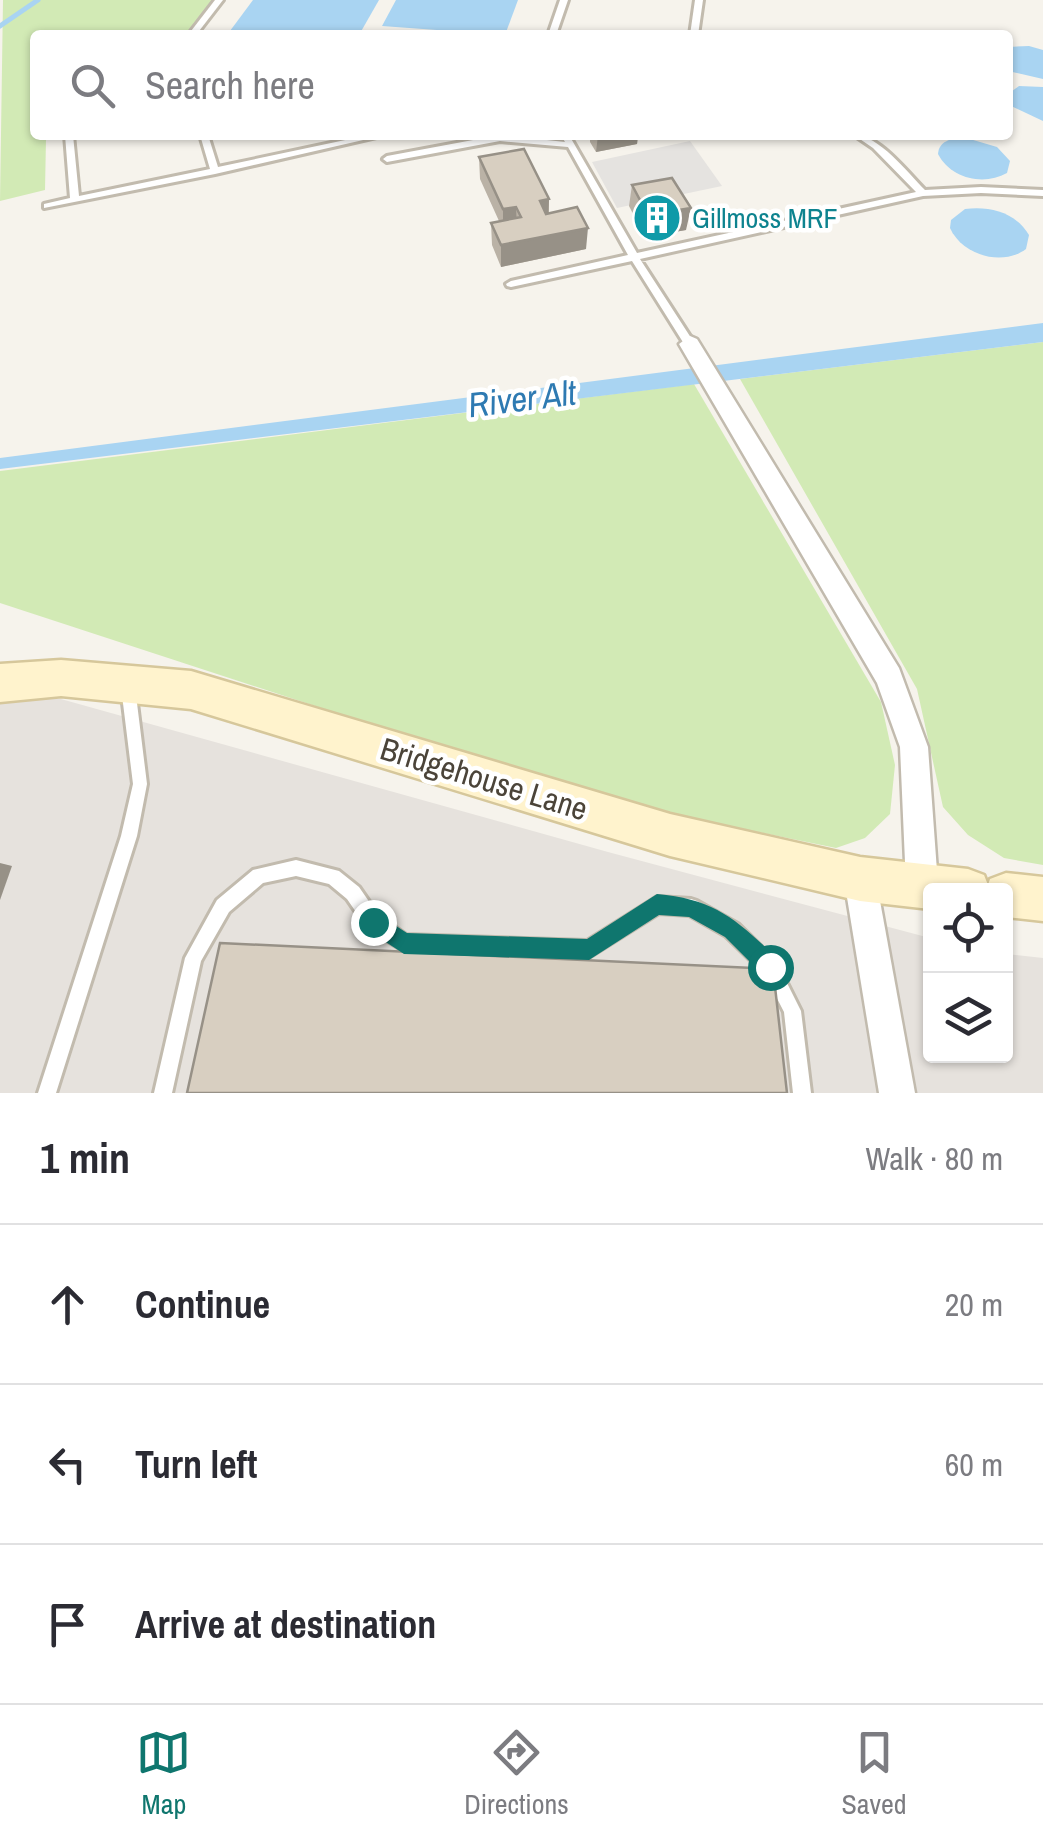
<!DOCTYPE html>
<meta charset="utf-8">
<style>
body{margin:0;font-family:"Archivo Narrow",sans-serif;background:#f2f2f3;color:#2b2b33}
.controls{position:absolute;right:30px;bottom:30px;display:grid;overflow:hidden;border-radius:10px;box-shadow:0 2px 8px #0004}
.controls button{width:90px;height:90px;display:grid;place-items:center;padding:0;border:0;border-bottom:2px solid #e1e1e2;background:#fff;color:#2b2b33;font:50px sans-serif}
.stop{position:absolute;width:30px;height:30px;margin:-22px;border:8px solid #0f766e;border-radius:50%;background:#fff}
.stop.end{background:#0f766e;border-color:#fff;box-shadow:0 2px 10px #0008}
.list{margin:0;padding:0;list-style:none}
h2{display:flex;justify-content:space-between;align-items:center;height:130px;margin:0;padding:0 40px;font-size:42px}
h2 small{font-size:32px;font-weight:400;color:#7c7c81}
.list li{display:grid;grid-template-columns:65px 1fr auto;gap:30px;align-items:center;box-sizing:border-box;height:160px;padding:0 40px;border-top:2px solid #e1e1e2}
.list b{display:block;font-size:38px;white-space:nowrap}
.list em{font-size:32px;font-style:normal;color:#7c7c81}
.icon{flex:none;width:55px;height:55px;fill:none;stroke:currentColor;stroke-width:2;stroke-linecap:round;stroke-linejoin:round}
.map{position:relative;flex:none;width:1043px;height:1093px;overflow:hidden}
.search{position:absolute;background:#fff;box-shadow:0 2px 8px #0004;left:30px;right:30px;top:30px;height:110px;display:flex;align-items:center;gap:25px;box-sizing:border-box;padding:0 35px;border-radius:10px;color:#7c7c81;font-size:38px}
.sheet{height:610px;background:#fff}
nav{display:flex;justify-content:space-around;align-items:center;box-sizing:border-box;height:140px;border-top:2px solid #e1e1e2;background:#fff;font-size:28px;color:#7c7c81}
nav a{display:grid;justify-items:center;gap:5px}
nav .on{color:#0f766e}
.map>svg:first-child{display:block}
</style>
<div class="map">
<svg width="1043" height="1093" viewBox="0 0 1043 1093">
<rect width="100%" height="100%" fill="#f6f3ec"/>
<path fill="#e6e2dd" d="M0,682L608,852L930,938V1056H1006V954L1043,958V1093H0Z"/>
<g fill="#d2eab5">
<path d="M3,0H215L185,35H35V135H50L46,139L45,190L0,201Z"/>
<path d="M1043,342V865L1004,858L968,835L943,807L917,689L740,379Z"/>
<path d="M694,384L881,702L895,765L890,814L865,838L836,848L690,818L361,721L0,603V471Z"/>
</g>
<path fill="#e5e3e0" d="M690,141L722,186L617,208L592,162Z"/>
<g fill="#a9d4f2">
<path d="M253,0H379L359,35H227Z"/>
<path d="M396,0H518L505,35L382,26Z"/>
<path d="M1029,46L1043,50V79L1008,71V47Z"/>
<path d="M1019,86L1043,87V121L1011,106L1008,94Z"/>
<path d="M963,137L997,147L1010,161L1007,173C984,186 951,179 938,154C939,141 950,139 963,137Z"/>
<path d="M965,209C990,206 1015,212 1029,235L1026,249C1002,267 962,255 950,228L951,220Z"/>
<path d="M1043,323V342L0,469V458Z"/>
</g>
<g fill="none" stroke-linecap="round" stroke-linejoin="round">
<path stroke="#a9d4f2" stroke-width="5" d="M0,26L38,0"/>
<g stroke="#c2bbae" stroke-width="6">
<g id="lane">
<path d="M215,0H223L196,35H188Z"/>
<path d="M560,0H568L556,35H548Z"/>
<path d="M695,0H703L698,35H690Z"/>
<path d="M65,135H73L79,196L210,169L200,135H208L218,167L369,135H385L215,174L44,208V204L70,198Z"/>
<path d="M500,135L565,142L561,135H569L637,253L916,192L873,148L854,135C879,135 907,172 925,190L981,187L1043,190V196L981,193L923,196L640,259L695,344L690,348L686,347L632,261L511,287L507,286L506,284L511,281L628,255L568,147L500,141L387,162L383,159L387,156Z"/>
<path d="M128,680L133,682L135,687L147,784L137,836L56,1093H38L121,836L133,784L121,687L123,682Z"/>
<path d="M296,860L339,871L359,887L379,916L406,935L587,941L657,897L691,899L697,901L738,924L776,961L801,1011L811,1093H793L784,1012L764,973L726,936L689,915L659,913L589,957L404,951L367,928L347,899L329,884L296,876L263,883L229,912L201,961L172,1093H154L185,958L217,900L253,870Z"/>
</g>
</g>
<g stroke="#c2bbae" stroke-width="5">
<g id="street">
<path d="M690,336L697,339L899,668L928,747L938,885L936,891H930V897L922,901L911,896L906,885L900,747L877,683L679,344Z"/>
<path d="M860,863L871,868L876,879L915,1093H879L844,879L849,868Z"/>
</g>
</g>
<g stroke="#d6c79b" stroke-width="5">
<path id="secondary" d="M61,660L191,671L670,814L860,857L968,869L984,875L988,885L990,879L1006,873L1043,877V921L1006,917V891H930V909L860,901L670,856L191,709L61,696L0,702V664Z"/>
</g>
<use href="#lane" fill="#fff" fill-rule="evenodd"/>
<use href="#street" fill="#fff" fill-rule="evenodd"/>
<use href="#secondary" fill="#fff3cd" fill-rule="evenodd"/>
</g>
<g fill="#bab2a6">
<path d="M590,135H638L637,144L596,152L590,142Z"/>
<path d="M479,157L549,199V213L586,249L501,267L492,245L491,223L499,221L480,179Z"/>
<path d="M632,185L686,230L645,237L629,206Z"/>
</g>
<g fill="#979187">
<path d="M598,135H638L637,144L596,152Z"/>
<path d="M549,199L548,221L540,201Z"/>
<path d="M516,207L517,228L503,231V209Z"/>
<path d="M691,208L686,230L645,237L648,215Z"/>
<path d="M588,228L586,249L501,267V245Z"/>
<path d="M0,863L12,866L0,900Z"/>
</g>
<g fill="#d8cfc1" stroke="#979187" stroke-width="2.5">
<path d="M524,149L549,199L540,201L546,214L577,207L588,228L501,245L491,223L521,217L516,207L503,209L479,157Z"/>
<path d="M672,178L691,208L648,215L632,185Z"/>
<path d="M220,943L773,969L787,1093H187Z"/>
</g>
<path fill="#0f766e" d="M657,894C715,899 737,920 778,959L781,967L778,975L770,978L763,975L725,937L689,917L659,915L589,960L404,954L366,929L362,922L366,915L373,911L407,933L587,939Z"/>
<defs>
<g id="building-disc" transform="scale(2.5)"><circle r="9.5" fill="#0f9aa8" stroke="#fff"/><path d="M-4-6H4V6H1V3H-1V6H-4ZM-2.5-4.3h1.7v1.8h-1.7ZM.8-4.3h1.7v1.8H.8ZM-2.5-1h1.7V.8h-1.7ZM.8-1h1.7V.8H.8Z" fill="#fff"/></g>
</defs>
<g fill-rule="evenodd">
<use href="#building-disc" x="657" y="218"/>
</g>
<g text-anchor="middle" stroke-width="9" stroke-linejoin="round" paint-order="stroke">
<g font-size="28" fill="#0d838f" stroke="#fff" text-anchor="start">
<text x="692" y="228">Gillmoss MRF</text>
</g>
<g font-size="32" fill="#4b4439" stroke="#fff">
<text transform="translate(484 779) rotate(17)" y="11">Bridgehouse Lane</text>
</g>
<g font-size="35" font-style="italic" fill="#2e7ab2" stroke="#fff">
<text transform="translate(522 399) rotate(-7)" y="12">River Alt</text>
</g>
</g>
</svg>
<div class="controls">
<button><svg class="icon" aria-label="locate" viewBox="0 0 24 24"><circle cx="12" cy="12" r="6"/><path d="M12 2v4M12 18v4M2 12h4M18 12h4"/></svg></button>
<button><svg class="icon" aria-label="layers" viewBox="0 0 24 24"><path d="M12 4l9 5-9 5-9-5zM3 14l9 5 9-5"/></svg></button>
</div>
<div class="stop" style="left:770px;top:967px"></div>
<div class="stop end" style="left:373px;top:922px"></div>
<div class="search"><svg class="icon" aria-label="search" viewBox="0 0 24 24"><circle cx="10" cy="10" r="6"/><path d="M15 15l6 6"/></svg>Search here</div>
</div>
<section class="sheet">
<h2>1 min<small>Walk · 80 m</small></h2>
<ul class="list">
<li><svg class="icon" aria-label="ahead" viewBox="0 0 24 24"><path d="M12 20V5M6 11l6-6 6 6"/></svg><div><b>Continue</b></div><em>20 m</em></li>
<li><svg class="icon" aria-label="left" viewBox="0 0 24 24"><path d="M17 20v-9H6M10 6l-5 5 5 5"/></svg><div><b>Turn left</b></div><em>60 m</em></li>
<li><svg class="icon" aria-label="arrive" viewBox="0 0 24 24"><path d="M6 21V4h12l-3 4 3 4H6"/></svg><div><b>Arrive at destination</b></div></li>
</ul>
</section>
<nav>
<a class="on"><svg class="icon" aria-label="map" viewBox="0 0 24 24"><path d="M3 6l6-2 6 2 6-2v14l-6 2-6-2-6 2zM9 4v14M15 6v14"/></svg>Map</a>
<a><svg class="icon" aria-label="directions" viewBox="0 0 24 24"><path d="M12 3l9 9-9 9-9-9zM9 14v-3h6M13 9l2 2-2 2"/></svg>Directions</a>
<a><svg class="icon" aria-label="saved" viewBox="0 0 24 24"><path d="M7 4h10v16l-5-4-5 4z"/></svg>Saved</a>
</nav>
